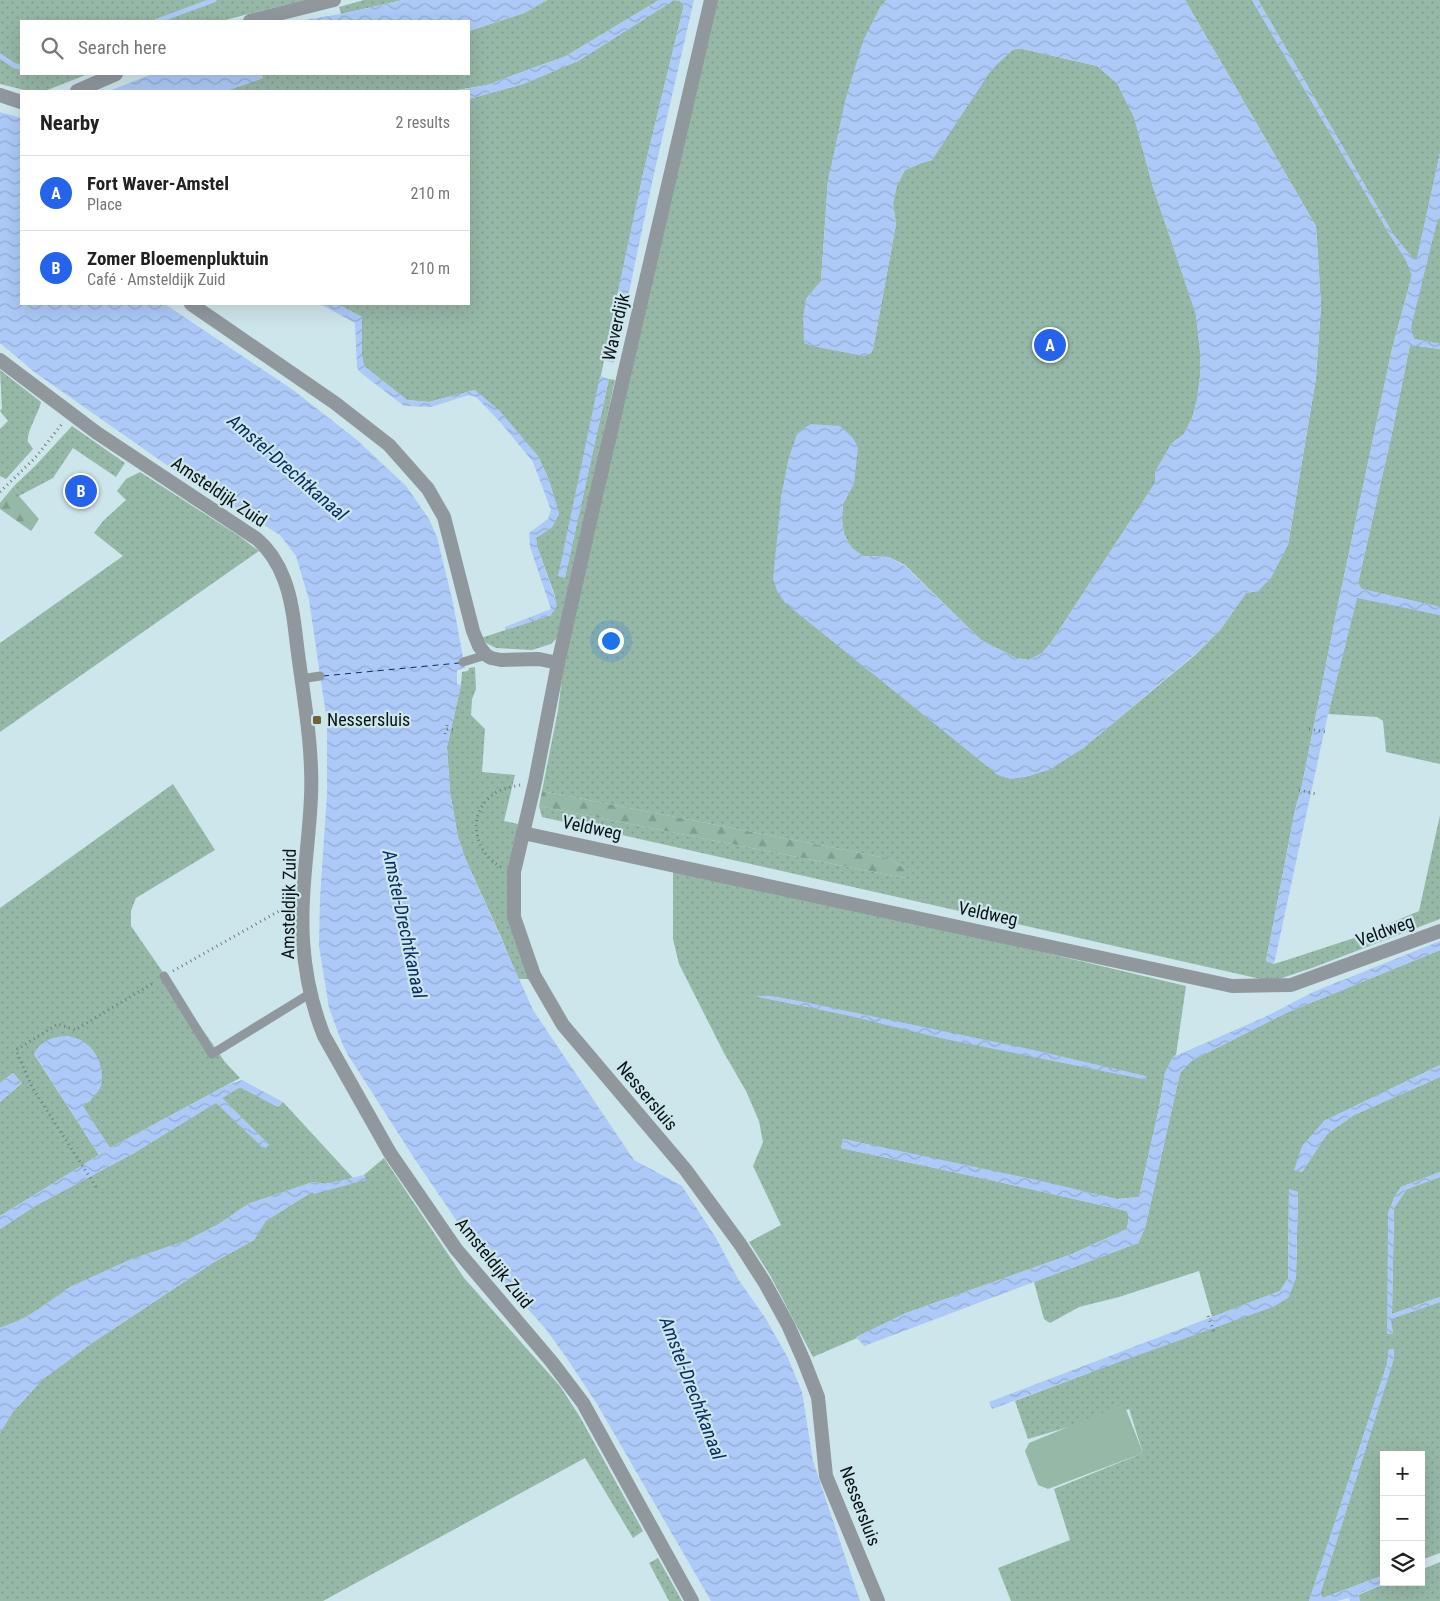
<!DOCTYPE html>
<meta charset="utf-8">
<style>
body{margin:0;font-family:"Roboto Condensed",sans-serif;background:#f2f2f2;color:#222}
.controls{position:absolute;right:15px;bottom:15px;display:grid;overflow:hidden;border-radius:0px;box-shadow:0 5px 20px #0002}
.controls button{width:45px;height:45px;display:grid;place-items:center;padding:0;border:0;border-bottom:1px solid #e0e0e0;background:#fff;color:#222;font:25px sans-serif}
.you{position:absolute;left:610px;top:640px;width:18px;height:18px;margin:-12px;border:4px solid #fff;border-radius:50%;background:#1a73e8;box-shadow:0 0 0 8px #1a73e833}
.badge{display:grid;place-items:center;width:32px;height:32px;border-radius:50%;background:#2563eb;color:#fff;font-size:16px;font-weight:700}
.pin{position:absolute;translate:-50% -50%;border:2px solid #fff;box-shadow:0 1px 5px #0006}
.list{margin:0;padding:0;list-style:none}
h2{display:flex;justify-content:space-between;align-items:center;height:65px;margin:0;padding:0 20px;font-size:21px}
h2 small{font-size:16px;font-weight:400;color:#767676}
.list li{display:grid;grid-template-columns:32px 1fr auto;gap:15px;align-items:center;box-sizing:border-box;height:75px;padding:0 20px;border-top:1px solid #e0e0e0}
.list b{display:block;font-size:19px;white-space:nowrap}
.list p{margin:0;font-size:16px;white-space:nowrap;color:#767676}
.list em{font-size:16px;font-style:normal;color:#767676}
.icon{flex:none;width:28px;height:28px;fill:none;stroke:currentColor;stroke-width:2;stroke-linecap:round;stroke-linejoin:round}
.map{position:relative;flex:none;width:1440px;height:1601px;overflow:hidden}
.search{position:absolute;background:#fff;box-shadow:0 5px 20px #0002;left:20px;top:20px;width:450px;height:55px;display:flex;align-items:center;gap:12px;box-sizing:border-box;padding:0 18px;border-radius:0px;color:#767676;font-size:19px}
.panel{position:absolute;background:#fff;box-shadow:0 5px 20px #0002;left:20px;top:90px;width:450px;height:215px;border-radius:0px}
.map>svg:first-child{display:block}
</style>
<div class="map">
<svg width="1440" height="1601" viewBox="0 0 1440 1601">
<defs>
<pattern id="grass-dots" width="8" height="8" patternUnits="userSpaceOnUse" patternTransform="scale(1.25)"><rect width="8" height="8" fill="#96b8a7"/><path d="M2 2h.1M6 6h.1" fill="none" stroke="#809d8f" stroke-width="1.8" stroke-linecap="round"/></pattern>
<pattern id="forest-firs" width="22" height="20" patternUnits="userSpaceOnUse" patternTransform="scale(1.25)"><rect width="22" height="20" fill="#96b8a7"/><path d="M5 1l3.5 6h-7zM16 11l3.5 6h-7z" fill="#809d8f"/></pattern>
<pattern id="water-waves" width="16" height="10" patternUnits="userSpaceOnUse" patternTransform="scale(1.25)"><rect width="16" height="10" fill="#acc9f7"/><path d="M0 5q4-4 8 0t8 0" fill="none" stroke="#93acd3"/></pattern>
</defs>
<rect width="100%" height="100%" fill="#cde6eb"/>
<g fill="url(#grass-dots)">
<path d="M0,0H307L252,13L222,21H21V74H88L45,91L24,90L0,84Z"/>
<path d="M364,0H403L341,14L339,7Z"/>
<path d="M547,0H659L566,56L487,85L451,91H226L263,78L261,74H469V31L524,13Z"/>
<path d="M674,0L680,1L683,4V9L643,174L559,576L565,577L609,379L615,380L567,601L557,638L551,644L532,650L496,648L484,642L481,638L551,615L555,596L537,546L536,538L552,527L559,514L549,480L538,456L475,390L429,402L407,400L364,366L362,356V317L337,304H469V99L523,84L578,61Z"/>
<path d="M715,0H887L881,5L828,180L821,281L806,299L863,356L871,353L873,349L896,224L893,203L897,185L905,170L921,163L932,160C948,136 990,61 1012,50C1015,49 1019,49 1023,49L1097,66L1117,83L1134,117L1153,187L1196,314L1200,351V377L1197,400L1192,418L1184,434L1172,443L1155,472V483L1050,644L1042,653L1029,660L1016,658L981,640L905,565L889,557L863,556L852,548L844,534L842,519L843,504L848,495L798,432L789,458L781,498L898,693L998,775L1082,749L1195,655L1220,630L1246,593L1258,591L1288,545L1316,378L1321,305L1316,226L1185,0H1252L1390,235L1406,260L1412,275L1392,349L1335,619L1302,785L1295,810L1266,961L1274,964L1290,959L1357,937L1419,911L1440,815V919L1312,968L1282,978L1265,980L542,817L539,806L904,878L914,871L898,865L891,859L542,791L558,710L564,662Z"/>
<path d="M1258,0H1440V153L1417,259H1413L1393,234Z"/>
<path d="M1440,217V344L1414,339L1410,328L1437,221Z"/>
<path d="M1410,345L1440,349V607L1361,589L1358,583L1392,433Z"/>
<path d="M0,370L41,402C39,412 26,433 28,442C29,443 32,447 33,449L6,479L0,476V429L8,421L0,411L2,408Z"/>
<path d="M72,426L125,463L116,477L73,448L53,478L19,496L14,486L36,465Z"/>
<path d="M140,472L239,536L259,551L0,732V643L123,556L94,533L103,521L126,500L117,491L126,479Z"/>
<path d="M1357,597L1440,615V764L1386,752L1383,721L1377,717L1328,714Z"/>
<path d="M475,667L476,689L472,699L471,715L485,729L482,772L515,775L504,821L518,824L508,880L531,979H518L501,937L465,858L458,837L450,792L447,747L461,685L462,672L468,671L469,668Z"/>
<path d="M173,784L215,850L136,898L131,911V926L225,1062L240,1078L110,1148L82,1106L91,1100L82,1041L67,1036L34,1054L99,1155L0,1216V1102L22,1083L13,1073L0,1083V908Z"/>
<path d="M673,871L1038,951L1186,986L1176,1055L1173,1057L1165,1073L1159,1108L1139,1197L1117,1199L843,1139L841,1148L977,1177L1127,1211L1129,1217L1127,1229L1072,1254L906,1313L857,1337V1338L813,1357L770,1275L749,1242L781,1225L753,1166L763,1142L759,1121L746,1091L724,1053L679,964L673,939Z"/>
<path d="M1440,950V1065L1324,1121L1294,1170L1302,1172L1327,1134L1354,1115L1440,1077V1172L1401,1187L1394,1198L1387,1334L1393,1333L1390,1319L1440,1302V1553L1421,1560V1455H1384V1575L1323,1598L1320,1594L1394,1358L1389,1349L1387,1364L1309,1601H1011L998,1568L1070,1540L1054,1489L1143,1453L1129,1409L1028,1439L1015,1401L1288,1298L1296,1278L1298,1192L1289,1190L1288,1278L1280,1291L1212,1317L1199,1271L1119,1297L1079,1307L1050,1323L1044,1319L1034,1282L1138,1243L1145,1228L1180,1073L1191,1061L1286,1013Z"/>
<path d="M240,1087L278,1107L283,1102L353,1178L325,1184L313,1182L248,1204L219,1224L186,1241L132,1259L70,1287L39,1309L22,1319L0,1328V1229L35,1206L134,1153L216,1102L262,1146L269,1145L222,1098Z"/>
<path d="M384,1158L464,1278L560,1386L580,1417L643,1531L633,1538L585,1458L323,1601H0V1433L12,1413L43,1379L92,1343L214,1262L254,1240L265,1221L312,1192L365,1180L364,1175Z"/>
<path d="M1440,1177V1297L1392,1314L1394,1208L1407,1189Z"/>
<path d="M658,1558L682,1601H669L649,1563Z"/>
<path d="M1440,1562V1601H1360L1358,1595L1389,1582H1421V1570Z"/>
</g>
<g fill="url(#forest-firs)">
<path d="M14,486L19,496L39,519L31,531L0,509V503Z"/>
<path d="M542,791L891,859L898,865L915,871L904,878L539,806Z"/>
</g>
<path fill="#96b8a7" d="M1124,1404L1143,1453L1048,1489L1038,1485L1025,1451L1029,1443Z"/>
<g fill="url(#water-waves)">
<path d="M403,0H547L524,13L469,31V21H298L341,14Z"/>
<path d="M659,0H694L653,178L614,363L603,360L643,174L683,9V4L680,1L674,0L578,61L523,84L469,99V91H455L487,85L566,56Z"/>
<path d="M887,0H1185L1316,226L1321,305L1316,378L1288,545L1271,578L1258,591L1246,593L1220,630L1195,654L1082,749L1049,770L1026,777L1010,779L998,775L785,603L777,591L773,579L781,498L789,458L798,432L811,424L840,426L853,438L858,447L854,484L843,504L842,519L844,534L852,548L863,556L889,557L905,566L981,640L1016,658L1029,660L1042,653L1050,644L1155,483V472L1172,443L1184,434L1192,418L1197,400L1200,377V351L1196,314L1153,187L1134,117L1117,83L1097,66L1023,49H1014L992,69L932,160L921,163L905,170L897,185L893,203L896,224L873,349L871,353L863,356L812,346L804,343L803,317L806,299L821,281L828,180L845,101L863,41L881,5Z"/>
<path d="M1252,0H1258L1393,234L1413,259L1417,258L1440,153V217L1437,221L1411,328L1414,339L1440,344V349L1410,345L1392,433L1358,583L1362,589L1440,607V615L1357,598L1328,714L1274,964L1266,961L1295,810L1302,785L1335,619L1392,349L1412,275L1406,260L1390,235Z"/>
<path d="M152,74H261L263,78L226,91H109Z"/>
<path d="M0,112L21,118V304H165L293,390L357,440L406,486L429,519L437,537L453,603L465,668L457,670V684L461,685L447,747L450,792L458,837L465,858L533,1010L634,1160L682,1186L716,1238L738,1279L766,1319L788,1358L802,1392L813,1461L860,1601H711L597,1404L566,1357L545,1328L515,1295L467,1236L414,1158L348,1055L342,1043L329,1008L319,946L320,898L327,794V722L309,600L296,556L280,535L171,468L37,374L0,343Z"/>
<path d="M320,304H338L362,317V356L364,366L407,400L429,402L475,390L500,411L538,456L549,480L559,514L552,527L536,538L537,546L556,601L557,606L551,615L506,630L505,627L551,609L530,547L529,533L548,519L551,510L533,462L501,423L476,397L469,395L431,407L404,406L361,373L357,368L355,323Z"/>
<path d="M600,376L609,379L565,578L558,576Z"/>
<path d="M1440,941V950L1286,1013L1191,1061L1180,1073L1145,1228L1138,1243L864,1346L856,1337L906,1313L1072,1254L1127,1229L1129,1217L1127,1211L977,1177L841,1148L843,1139L1037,1180L1117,1199L1139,1197L1159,1108L1165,1073L1173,1057L1265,1017L1313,992Z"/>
<path d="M753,996H773L804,1002L1034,1050L1146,1076L1147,1080L940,1038L850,1016Z"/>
<path d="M67,1036C72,1037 78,1038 82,1041C97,1049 105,1069 101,1086C98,1094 89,1101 83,1106L110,1148L227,1085L242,1080L283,1102L278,1107L240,1087L222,1098L269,1145L266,1148L262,1147L216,1103L134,1153L35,1206L0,1229V1216L99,1155L34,1053C43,1040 51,1037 67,1036Z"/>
<path d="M1440,1065V1077L1354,1115L1327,1134L1302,1172L1294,1170L1302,1146L1324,1121Z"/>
<path d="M13,1073L22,1083L0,1102V1083Z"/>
<path d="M1440,1172V1177L1407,1189L1394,1208L1392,1314L1440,1297V1302L1391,1319L1393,1334H1387L1388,1212L1394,1198L1401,1187Z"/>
<path d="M364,1175L366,1180L314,1194L312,1192L266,1221L254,1240L214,1262L92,1343L43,1379L12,1413L0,1433V1328L22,1319L39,1309L70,1287L132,1259L186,1241L219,1224L248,1204L313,1182L325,1184Z"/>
<path d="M1289,1189L1298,1192L1296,1278L1288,1298L1273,1307L1083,1375L992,1409L989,1402L1280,1291L1288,1278Z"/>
<path d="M1389,1349H1394V1358L1320,1594L1323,1598L1384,1575V1582H1389L1358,1594L1360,1601H1350L1349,1598L1337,1601H1309L1387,1364Z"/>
</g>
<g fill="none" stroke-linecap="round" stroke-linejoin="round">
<g stroke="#acc9f7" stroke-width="5">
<path d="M157,21L214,0"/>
<path d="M0,56L15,66L21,67"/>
</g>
<path stroke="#0a2e63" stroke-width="1" stroke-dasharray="6 5" stroke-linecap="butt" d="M323,676L459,663"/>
<g stroke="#6c7d81" stroke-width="3" stroke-dasharray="1 4" stroke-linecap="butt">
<path d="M0,492L35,458L62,424"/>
<path d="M447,725L446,729L455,730"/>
<path d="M1309,729L1326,732"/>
<path d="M445,734L446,729"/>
<path d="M1299,790L1316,794"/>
<path d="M501,867C472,851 466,810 497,792C504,788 512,787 520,785"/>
<path d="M173,971L288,906"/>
<path d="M96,1187L32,1087L16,1050L58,1024L75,1030L155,982"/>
<path d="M1208,1316L1214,1332"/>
</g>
<g stroke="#90989e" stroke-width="9">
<path d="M463,662L486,655"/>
<path d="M301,679L320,676"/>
<path d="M164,976L212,1054L311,993"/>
</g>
<g stroke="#90989e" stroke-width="14">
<path d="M711,0L591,517L558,663L535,782L514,872V917L534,975L563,1025L685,1169L740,1244L765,1283L788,1325L804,1361L818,1397L826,1476L878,1601"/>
<path d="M250,21L334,0"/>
<path d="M77,91L116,74"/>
<path d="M0,95L21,102"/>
<path d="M191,304L335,403L389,445L428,489L444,517L473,631L479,646L486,655L491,658L501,660L539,659L558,663"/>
<path d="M523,833L1232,986L1291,985L1440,931"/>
</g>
<path stroke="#90989e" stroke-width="14" d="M0,360L97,433L257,539C270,550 278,563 284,579C294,605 295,634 299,661C305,705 313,752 311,797C309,844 300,893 303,941C305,973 312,1006 324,1036L390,1153L456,1249L551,1361L583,1403L692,1601"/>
</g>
<rect fill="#736230" stroke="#cde6eb" stroke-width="2" x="312" y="715" width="10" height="10" rx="2.5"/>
<g text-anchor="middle" stroke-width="4.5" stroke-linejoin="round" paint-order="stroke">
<g font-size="18" fill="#091214" stroke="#cde6eb">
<text transform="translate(616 327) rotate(-77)" y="6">Waverdijk</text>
<text transform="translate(219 492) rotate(34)" y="6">Amsteldijk Zuid</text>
<text transform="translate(592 828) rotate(12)" y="6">Veldweg</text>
<text transform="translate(289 904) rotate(-89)" y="6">Amsteldijk Zuid</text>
<text transform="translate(988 914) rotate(12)" y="6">Veldweg</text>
<text transform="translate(1385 931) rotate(-20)" y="6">Veldweg</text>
<text transform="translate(647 1096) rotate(50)" y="6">Nessersluis</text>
<text transform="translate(494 1263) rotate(51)" y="6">Amsteldijk Zuid</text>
<text transform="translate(860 1506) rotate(69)" y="6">Nessersluis</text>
</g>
<g font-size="18" fill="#091214" stroke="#cde6eb" text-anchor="start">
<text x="327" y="726">Nessersluis</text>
</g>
<g font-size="19" font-style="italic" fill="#0a2e63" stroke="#cde6eb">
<text transform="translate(288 467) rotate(41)" y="7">Amstel-Drechtkanaal</text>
<text transform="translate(405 924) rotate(78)" y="7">Amstel-Drechtkanaal</text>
<text transform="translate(693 1388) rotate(69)" y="7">Amstel-Drechtkanaal</text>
</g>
</g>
</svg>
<div class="controls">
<button>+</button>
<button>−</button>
<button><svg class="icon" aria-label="layers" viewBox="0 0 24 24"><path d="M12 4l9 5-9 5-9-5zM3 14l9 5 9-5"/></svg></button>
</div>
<div class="you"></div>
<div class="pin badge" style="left:1050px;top:345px">A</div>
<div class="pin badge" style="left:81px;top:491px">B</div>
<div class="search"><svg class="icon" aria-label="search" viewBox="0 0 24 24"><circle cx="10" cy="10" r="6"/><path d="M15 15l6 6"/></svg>Search here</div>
<section class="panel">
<h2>Nearby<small>2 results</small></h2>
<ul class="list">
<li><span class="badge">A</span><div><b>Fort Waver-Amstel</b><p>Place</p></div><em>210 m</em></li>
<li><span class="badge">B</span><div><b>Zomer Bloemenpluktuin</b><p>Café · Amsteldijk Zuid</p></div><em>210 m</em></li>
</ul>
</section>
</div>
